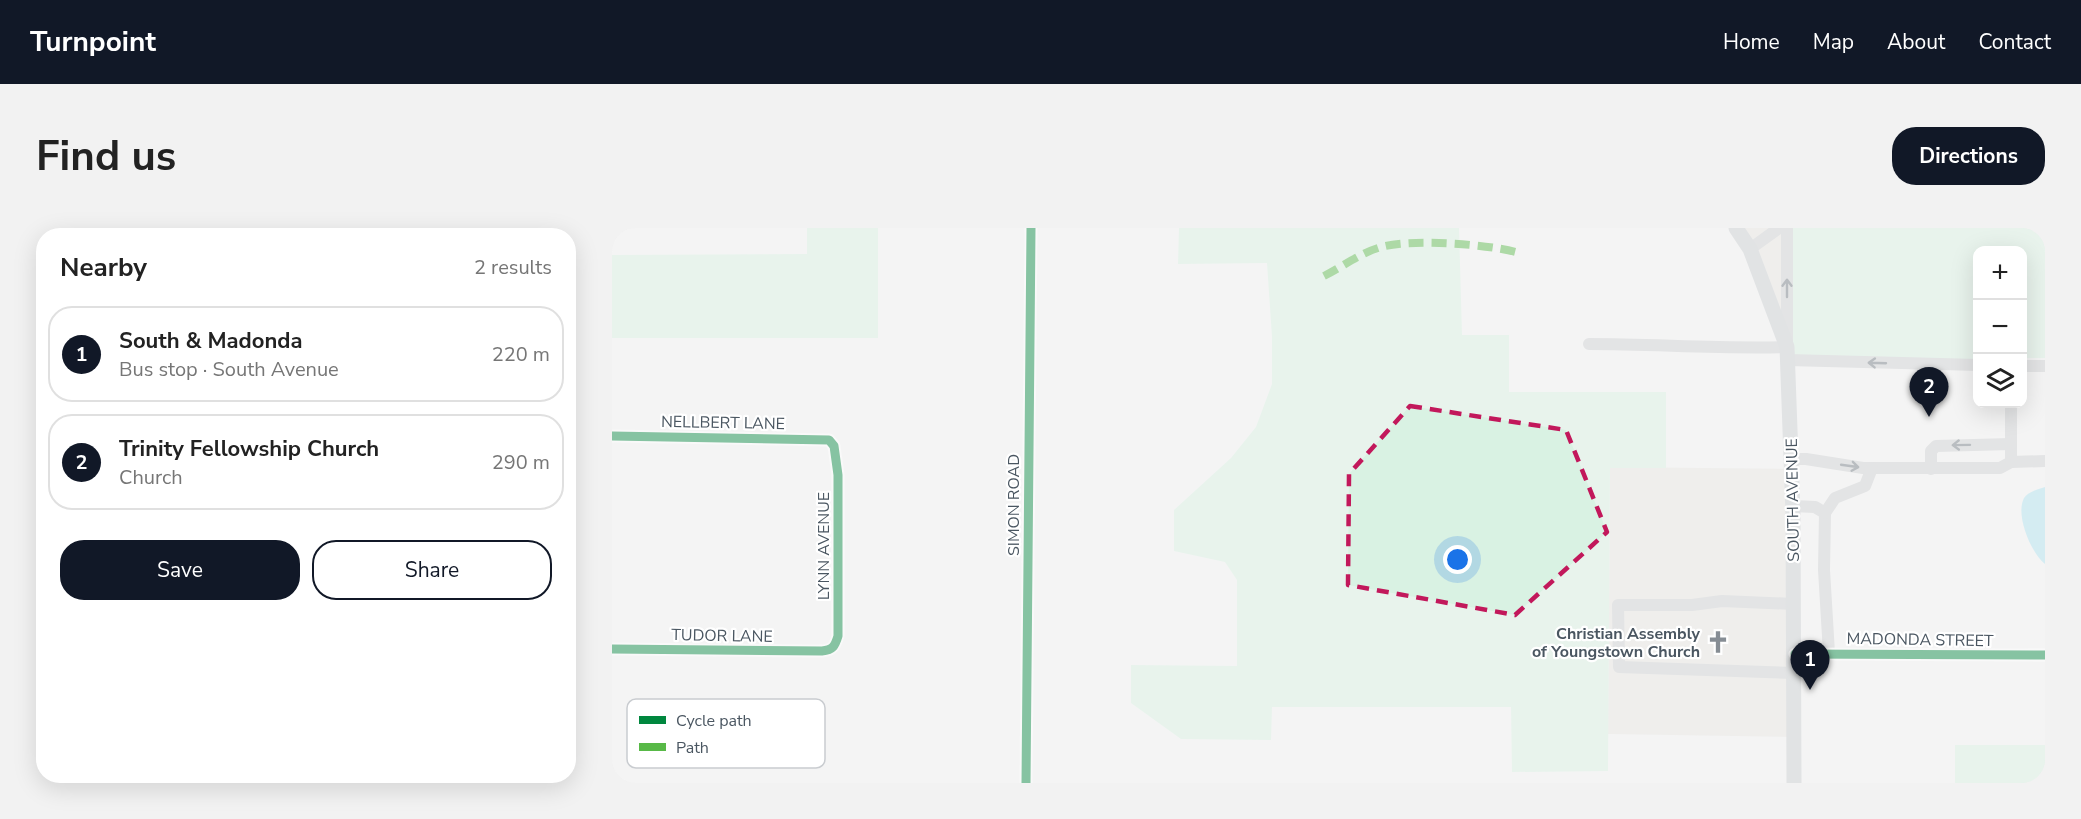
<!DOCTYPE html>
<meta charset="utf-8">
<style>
body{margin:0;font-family:"Nunito Sans",sans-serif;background:#f2f2f2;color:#222}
.controls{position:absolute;right:18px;top:18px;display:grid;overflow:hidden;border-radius:12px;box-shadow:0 6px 24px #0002}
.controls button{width:54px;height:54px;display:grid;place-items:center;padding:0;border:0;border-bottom:2px solid #e0e0e0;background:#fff;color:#222;font:30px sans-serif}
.you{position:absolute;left:846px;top:332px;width:21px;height:21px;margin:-15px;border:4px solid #fff;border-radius:50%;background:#1a73e8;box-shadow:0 0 0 9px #1a73e833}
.badge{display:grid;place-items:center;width:39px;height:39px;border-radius:50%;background:#111827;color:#fff;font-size:20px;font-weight:700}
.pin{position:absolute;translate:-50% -50px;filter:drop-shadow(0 2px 3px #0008)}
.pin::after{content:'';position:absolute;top:32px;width:21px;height:18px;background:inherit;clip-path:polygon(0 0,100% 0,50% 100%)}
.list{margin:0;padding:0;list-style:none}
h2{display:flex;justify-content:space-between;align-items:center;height:78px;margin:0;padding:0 24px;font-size:26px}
h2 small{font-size:20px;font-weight:400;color:#767676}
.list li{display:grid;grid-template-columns:39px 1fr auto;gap:18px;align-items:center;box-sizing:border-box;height:96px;margin:0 12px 12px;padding:0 12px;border:2px solid #e0e0e0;border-radius:24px}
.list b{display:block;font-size:22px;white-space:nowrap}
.list p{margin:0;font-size:20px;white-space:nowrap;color:#767676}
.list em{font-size:20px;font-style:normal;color:#767676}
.actions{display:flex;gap:12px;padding:18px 24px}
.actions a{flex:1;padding:14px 0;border:2px solid #111827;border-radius:24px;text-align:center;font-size:21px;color:#111827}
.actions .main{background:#111827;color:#fff}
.icon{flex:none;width:33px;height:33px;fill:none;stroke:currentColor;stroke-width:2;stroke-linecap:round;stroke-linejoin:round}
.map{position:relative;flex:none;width:1433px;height:555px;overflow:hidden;border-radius:24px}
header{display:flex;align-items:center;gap:36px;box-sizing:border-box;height:84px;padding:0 30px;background:#111827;color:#fff}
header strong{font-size:28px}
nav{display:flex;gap:33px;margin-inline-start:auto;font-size:21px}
.intro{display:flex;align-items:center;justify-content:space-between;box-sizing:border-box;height:144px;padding:0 36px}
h1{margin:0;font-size:42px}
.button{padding:15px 27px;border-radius:24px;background:#111827;color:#fff;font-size:21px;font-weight:700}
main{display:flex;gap:36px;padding:0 36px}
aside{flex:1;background:#fff;border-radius:24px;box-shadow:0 6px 24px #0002}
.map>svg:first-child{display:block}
</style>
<header>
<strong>Turnpoint</strong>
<nav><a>Home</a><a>Map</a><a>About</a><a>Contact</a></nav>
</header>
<div class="intro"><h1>Find us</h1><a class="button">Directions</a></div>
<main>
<aside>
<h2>Nearby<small>2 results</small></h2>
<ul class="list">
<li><span class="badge">1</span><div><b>South &amp; Madonda</b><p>Bus stop · South Avenue</p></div><em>220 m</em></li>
<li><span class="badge">2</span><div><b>Trinity Fellowship Church</b><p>Church</p></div><em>290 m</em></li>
</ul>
<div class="actions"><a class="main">Save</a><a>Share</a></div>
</aside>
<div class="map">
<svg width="1433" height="555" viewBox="0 0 1433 555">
<rect width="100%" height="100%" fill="#f4f4f4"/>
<g fill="#e8e7e3">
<path d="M1124,0H1175V119Z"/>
<path d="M998,239L1180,241L1183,509L996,506Z"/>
</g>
<g fill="#d9f2e3">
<path d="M195,0H266V110H0V27L195,26Z"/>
<path d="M567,0H847L850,107H897V164H1054V240H998L996,543L900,544L899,479H660L659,512L569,511L519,475V437L625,438V352L613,334L562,323V282L619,230L644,199L660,156V109L655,35L566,36Z"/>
<path d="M1175,0H1433V130H1411L1410,22H1366L1365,131L1176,132Z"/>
<rect x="1343" y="517" width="90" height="38"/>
</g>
<path fill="#aee2f0" d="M1433,259V336C1419,325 1403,287 1412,270C1416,264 1426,261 1433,259Z"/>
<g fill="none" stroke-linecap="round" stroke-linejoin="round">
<g stroke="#ced0d2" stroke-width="12">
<path d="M1138,21L1167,0"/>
<path d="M977,116C1043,116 1109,121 1175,119V0"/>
<path d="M1176,132L1366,137"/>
<path d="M1410,138H1433"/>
<path d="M0,208L217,212L222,218L226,247V408C223,418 221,422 210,423L0,421"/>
<path d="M1180,231H1194L1251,240H1388L1399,234V176"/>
<path d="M1399,234L1433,233"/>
<path d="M1319,241V223L1324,218L1399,216"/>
<path d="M1181,278L1203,279L1213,285L1212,342L1217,425"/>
<path d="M1213,285L1223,270L1253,258L1260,240"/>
<path d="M1182,376L1110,373L1080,377H1006L1007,439L1183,445"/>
<path d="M1183,426L1433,427"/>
<path d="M414,555L419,0"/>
</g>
<path stroke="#caced1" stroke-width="15" d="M1124,0L1138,21L1175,119L1181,285L1182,555"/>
<path stroke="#58b947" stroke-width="8" stroke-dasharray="15 8" stroke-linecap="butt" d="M712,48C730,39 747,26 766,20C795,10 873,16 904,24"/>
<g stroke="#fff" stroke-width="13">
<g id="cycleway">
<path d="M0,208L217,212L222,218L226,247V408C223,418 221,422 210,423L0,421"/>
<path d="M1183,426L1433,427"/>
<path d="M414,555L419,0"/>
</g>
</g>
<use href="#cycleway" stroke="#00873e" stroke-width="9"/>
</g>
<defs><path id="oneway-shaft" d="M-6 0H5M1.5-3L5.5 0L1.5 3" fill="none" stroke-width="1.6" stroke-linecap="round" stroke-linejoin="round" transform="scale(1.5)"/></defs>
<g stroke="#727b83">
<use href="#oneway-shaft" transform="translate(1175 60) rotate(-90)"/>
<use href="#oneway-shaft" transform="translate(1265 135) rotate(-178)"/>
<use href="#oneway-shaft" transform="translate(1349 217) rotate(179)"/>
<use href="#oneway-shaft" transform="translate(1238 238) rotate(8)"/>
</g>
<path d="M0 0H1433V555H0ZM798,178L954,202L995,304L903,387L736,357L737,246Z" fill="#f4f4f4" fill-opacity=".55" fill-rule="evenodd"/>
<path fill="none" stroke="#c2185b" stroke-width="4.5" stroke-dasharray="12 8" stroke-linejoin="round" d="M798,178L954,202L995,304L903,387L736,357L737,246Z"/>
<defs>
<g id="church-bare" transform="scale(1.8)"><path d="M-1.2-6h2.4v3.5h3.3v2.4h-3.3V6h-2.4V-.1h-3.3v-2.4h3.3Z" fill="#868d94" stroke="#fff" stroke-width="2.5" paint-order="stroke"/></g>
</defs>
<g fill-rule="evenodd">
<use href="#church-bare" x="1106" y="414"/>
</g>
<g text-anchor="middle" stroke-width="4.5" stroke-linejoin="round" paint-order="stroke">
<g font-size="16" fill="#4a5661" stroke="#fff">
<text transform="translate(111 194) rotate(1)" y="6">NELLBERT LANE</text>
<text transform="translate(1180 272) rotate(-91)" y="6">SOUTH AVENUE</text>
<text transform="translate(401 277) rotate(-90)" y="6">SIMON ROAD</text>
<text transform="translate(211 318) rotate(-90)" y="6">LYNN AVENUE</text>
<text transform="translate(110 407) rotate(1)" y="6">TUDOR LANE</text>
<text transform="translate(1308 411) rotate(1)" y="6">MADONDA STREET</text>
</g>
<g font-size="16" font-weight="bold" fill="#4a5661" stroke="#fff" text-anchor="end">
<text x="1088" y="411">Christian Assembly<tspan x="1088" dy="18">of Youngstown Church</tspan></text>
</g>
</g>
<rect x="15" y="471" width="198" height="69" rx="9" fill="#fff" stroke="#c9ccd0" stroke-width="1.5"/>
<rect x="27" y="488" width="27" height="8" fill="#00873e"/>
<rect x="27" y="515" width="27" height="8" fill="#58b947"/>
<g font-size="16" fill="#4a5661">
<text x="64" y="498">Cycle path</text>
<text x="64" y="525">Path</text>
</g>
</svg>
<div class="controls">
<button>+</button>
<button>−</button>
<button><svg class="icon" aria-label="layers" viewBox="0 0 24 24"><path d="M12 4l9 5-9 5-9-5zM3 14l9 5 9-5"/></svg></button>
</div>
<div class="you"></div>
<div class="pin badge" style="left:1198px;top:462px">1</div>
<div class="pin badge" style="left:1317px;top:189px">2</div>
</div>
</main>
